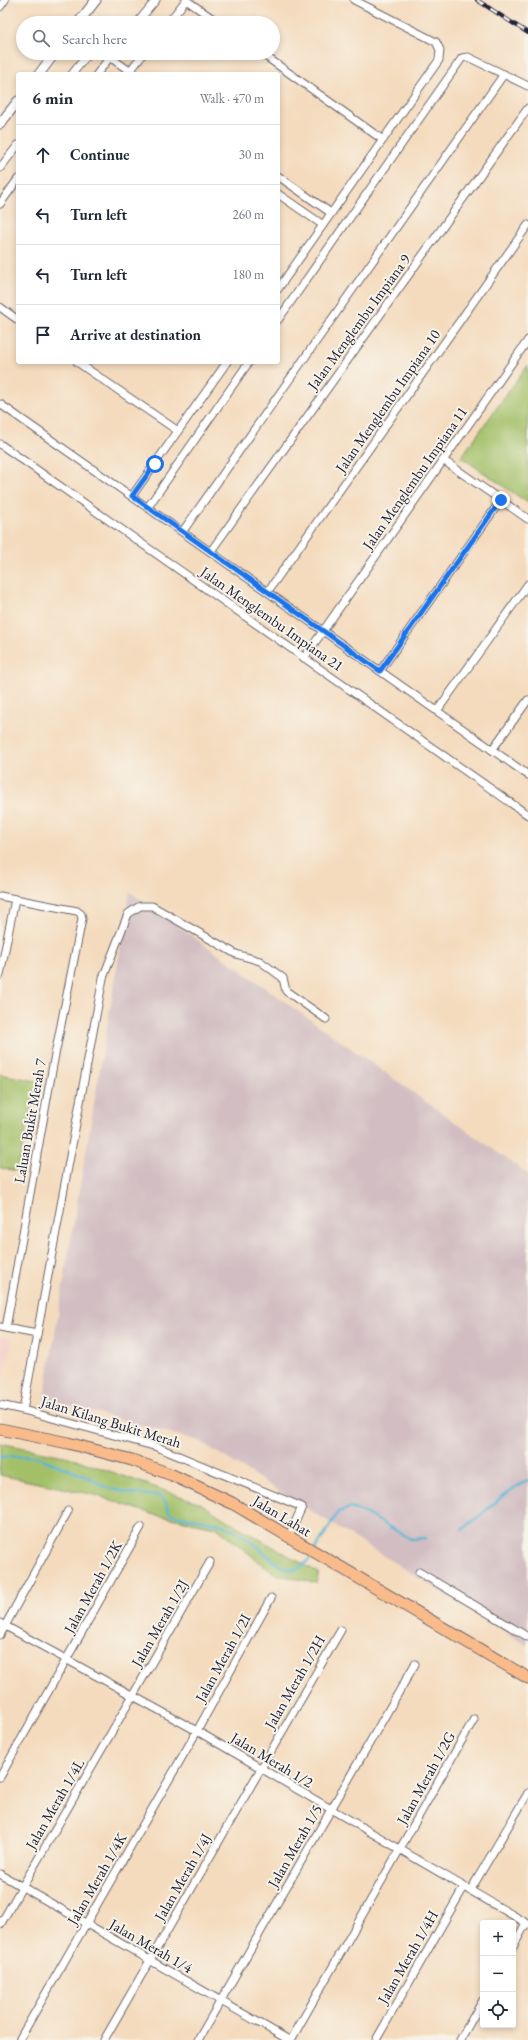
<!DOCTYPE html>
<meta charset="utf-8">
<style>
body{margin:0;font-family:"EB Garamond",serif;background:#f6f6f7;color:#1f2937}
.controls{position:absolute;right:12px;bottom:12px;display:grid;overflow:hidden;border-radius:4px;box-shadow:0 2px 6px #0003}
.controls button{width:36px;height:36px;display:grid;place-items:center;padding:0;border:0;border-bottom:1px solid #e0e1e3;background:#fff;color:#1f2937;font:20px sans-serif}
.stop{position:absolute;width:12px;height:12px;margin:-9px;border:3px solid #1a73e8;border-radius:50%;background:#fff}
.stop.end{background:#1a73e8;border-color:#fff;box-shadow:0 1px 4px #0008}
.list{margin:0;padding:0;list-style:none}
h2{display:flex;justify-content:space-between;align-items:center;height:52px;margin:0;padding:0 16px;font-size:17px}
h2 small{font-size:13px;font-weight:400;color:#747a83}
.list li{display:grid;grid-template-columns:26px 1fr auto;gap:12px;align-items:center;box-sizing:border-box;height:60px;padding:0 16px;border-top:1px solid #e0e1e3}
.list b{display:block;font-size:15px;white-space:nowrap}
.list em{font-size:13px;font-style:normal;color:#747a83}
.icon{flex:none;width:22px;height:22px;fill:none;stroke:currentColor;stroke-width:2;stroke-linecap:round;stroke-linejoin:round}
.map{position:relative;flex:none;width:528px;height:2040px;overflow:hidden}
.search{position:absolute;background:#fff;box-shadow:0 2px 6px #0003;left:16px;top:16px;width:264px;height:44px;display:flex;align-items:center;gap:10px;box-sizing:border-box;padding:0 14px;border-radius:22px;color:#747a83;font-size:15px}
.panel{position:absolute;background:#fff;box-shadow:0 2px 6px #0003;left:16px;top:72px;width:264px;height:292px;border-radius:4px}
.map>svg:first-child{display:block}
</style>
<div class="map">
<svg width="528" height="2040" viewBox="0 0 528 2040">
<rect width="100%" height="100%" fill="#f7f3e8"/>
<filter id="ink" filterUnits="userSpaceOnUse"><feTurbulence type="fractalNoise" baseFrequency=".025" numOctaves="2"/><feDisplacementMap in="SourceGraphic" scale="8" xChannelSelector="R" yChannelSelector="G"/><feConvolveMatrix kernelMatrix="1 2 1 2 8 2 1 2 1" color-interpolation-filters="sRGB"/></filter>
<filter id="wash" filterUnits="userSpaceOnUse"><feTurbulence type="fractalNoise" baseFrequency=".012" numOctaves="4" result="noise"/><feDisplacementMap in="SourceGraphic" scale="16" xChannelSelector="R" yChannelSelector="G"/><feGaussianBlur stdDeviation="0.9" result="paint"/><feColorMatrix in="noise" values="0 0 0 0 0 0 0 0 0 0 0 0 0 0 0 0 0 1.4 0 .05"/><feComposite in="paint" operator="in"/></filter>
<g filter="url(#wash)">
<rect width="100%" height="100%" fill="#f4dbbe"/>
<path fill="#f7d0ca" d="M0,1337L13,1339L0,1391Z"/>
<path fill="#d2bec2" d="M130,892L528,1174V1646L199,1441L44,1398Z"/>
<g fill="#a3c068" stroke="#627152">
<path d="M528,365V503L461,457Z"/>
<path d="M0,1074L37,1081L17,1171L0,1168Z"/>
<path d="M0,1443L69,1457L200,1503L228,1521L319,1573L316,1583L274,1574L216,1527L155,1515L95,1495L0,1475Z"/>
</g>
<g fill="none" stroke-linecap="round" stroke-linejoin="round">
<g stroke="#55b4d4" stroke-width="2.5">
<path d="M0,1457L34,1456L55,1464L94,1480L104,1487L129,1493L160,1496L166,1503L169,1513C188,1520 211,1518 229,1528C237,1532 248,1538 255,1544C272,1559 293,1587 313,1554"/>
<path d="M462,1530C486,1512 501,1494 528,1480"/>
<path d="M315,1550L338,1512L350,1508L363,1512L411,1539L426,1538"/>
</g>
</g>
</g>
<g filter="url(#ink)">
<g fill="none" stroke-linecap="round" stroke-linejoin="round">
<g stroke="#6c6369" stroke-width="9">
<g id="minor">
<path d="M186,0L219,23"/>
<path d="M0,7L5,0"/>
<path d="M137,23L156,0"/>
<path d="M168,23L186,0"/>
<path d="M104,53L134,74"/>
<path d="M261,53L383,140"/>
<path d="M130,71L144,53"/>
<path d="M72,74L89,53"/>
<path d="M97,74L113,53"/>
<path d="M0,168L18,145"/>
<path d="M278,176L331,213"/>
<path d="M278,194L323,225"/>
<path d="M0,204L18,179"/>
<path d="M278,289L439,60L440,50L436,42L354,0"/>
<path d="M0,307L18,320"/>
<path d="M278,320L462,58L468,57L528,86"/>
<path d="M77,362L178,431"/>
<path d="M0,404L528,775"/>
<path d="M0,444L528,815"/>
<path d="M443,460L528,519"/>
<path d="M132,496L227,362"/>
<path d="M148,507L249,362"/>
<path d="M183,531L504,74"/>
<path d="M211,551L528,108"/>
<path d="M268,591L528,225"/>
<path d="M304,658L528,340"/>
<path d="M380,671L501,500"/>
<path d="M437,711L528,584"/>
<path d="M492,750L528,700"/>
<path d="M0,896L77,911L81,914L82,919L53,1065L6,1328"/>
<path d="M0,975L15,899"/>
<path d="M0,1327L37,1334"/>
<path d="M0,1405L23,1410L157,1447L302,1507L289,1536"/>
<path d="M23,1410L103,978L128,914L140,906H152L236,954L260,961L283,978L286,991L326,1019"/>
<path d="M419,1572L528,1637"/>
<path d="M0,1623L197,1731L528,1924"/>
<path d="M0,1635L68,1511"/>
<path d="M0,1777L141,1527"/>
<path d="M0,1874L289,2040"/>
<path d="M470,1891L528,1793"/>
<path d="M0,1925L210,1562"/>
<path d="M513,1947L526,1923"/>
<path d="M19,2040L197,1731L271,1598"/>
<path d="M104,2040L341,1630"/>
<path d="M198,2040L415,1664"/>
<path d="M291,2040L474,1719"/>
<path d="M376,2040L464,1887"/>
<path d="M460,2040L483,2000"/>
</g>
</g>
<g stroke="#6c6369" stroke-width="11">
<g id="tertiary">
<path d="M78,23L96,0"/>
<path d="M39,74L55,53"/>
<path d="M0,124L18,101"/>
</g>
</g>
<g stroke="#6c6369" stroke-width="13">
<path id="primary" d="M0,1429L68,1443L132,1460L172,1475L232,1503L528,1678"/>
</g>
<use href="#minor" stroke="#fff" stroke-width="7"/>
<use href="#tertiary" stroke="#fff" stroke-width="9"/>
<use href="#primary" stroke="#fabb8b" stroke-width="11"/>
<g stroke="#22223b" stroke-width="4">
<path id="rail" d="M477,0L528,33"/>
</g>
<use href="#rail" stroke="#f7f3e8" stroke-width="2.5" stroke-dasharray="8" stroke-linecap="butt"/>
</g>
</g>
<g fill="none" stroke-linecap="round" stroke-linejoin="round" filter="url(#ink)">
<path stroke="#1a73e8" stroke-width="5" d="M155,464L132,496L380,671L501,500"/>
</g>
<g text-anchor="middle" stroke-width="4" stroke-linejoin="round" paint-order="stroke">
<g font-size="15" fill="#22223b" stroke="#f7f3e8">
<text transform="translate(359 322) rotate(-54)" y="5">Jalan Menglembu Impiana 9</text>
<text transform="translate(388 401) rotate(-55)" y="5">Jalan Menglembu Impiana 10</text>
<text transform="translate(415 478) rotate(-55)" y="5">Jalan Menglembu Impiana 11</text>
<text transform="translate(272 619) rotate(35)" y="5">Jalan Menglembu Impiana 21</text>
<text transform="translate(30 1121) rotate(-80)" y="5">Laluan Bukit Merah 7</text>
<text transform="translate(111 1422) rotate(17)" y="5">Jalan Kilang Bukit Merah</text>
<text transform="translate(282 1516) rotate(31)" y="5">Jalan Lahat</text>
<text transform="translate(93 1587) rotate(-61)" y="5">Jalan Merah 1/2K</text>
<text transform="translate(160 1623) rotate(-60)" y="5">Jalan Merah 1/2J</text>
<text transform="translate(223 1658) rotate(-61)" y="5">Jalan Merah 1/2I</text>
<text transform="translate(295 1682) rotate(-60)" y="5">Jalan Merah 1/2H</text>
<text transform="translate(272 1760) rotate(31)" y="5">Jalan Merah 1/2</text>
<text transform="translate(426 1778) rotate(-61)" y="5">Jalan Merah 1/2G</text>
<text transform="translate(55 1804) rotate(-60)" y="5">Jalan Merah 1/4L</text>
<text transform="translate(295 1846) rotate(-60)" y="5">Jalan Merah 1/5</text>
<text transform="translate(183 1877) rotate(-60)" y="5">Jalan Merah 1/4J</text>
<text transform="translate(97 1879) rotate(-60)" y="5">Jalan Merah 1/4K</text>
<text transform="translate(151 1946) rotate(30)" y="5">Jalan Merah 1/4</text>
<text transform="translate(408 1957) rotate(-60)" y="5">Jalan Merah 1/4H</text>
</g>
</g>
</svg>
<div class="controls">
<button>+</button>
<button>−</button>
<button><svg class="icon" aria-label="locate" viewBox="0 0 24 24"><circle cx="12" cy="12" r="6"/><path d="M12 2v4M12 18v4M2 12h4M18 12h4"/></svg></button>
</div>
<div class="stop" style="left:155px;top:464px"></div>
<div class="stop end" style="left:501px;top:500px"></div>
<div class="search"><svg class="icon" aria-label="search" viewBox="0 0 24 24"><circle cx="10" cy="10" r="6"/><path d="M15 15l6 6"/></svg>Search here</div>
<section class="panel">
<h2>6 min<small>Walk · 470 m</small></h2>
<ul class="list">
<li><svg class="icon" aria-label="ahead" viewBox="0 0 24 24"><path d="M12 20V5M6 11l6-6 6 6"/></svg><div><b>Continue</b></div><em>30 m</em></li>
<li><svg class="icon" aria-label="left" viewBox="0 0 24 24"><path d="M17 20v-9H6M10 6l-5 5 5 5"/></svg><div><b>Turn left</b></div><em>260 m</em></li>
<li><svg class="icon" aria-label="left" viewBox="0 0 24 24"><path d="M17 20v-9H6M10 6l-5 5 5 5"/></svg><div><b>Turn left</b></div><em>180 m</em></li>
<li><svg class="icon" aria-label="arrive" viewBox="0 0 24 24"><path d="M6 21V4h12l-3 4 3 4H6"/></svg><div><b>Arrive at destination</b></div></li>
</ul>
</section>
</div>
